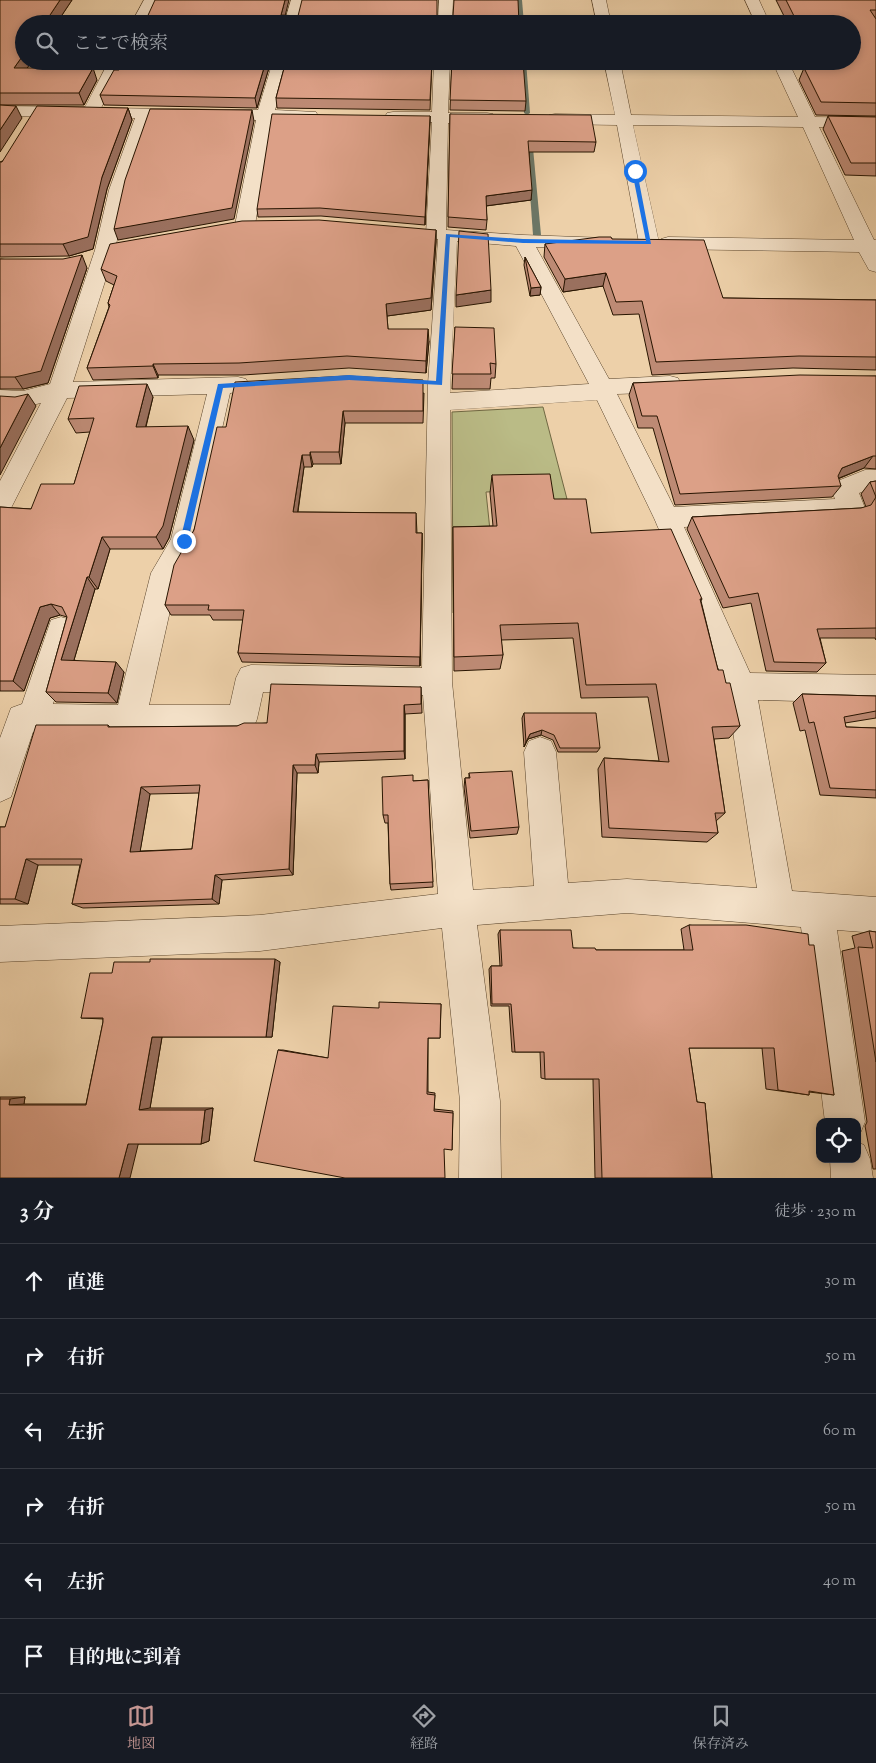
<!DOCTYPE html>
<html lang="ja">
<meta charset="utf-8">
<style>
body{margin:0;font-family:"Sorts Mill Goudy","Noto Serif JP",serif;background:#242831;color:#f1f3f6}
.controls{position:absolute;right:15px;bottom:15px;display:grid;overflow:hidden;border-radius:10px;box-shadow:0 2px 8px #0003}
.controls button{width:45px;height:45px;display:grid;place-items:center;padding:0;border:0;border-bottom:1px solid #363941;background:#171b24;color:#f1f3f6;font:25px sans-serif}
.stop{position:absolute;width:15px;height:15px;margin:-11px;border:4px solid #1a73e8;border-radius:50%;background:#fff}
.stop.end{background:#1a73e8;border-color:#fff;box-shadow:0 1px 5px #0008}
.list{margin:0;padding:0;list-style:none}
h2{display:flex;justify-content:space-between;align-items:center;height:65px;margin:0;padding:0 20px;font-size:21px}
h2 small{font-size:16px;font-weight:400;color:#9ea1a6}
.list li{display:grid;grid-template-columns:32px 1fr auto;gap:15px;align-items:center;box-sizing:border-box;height:75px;padding:0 20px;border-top:1px solid #363941}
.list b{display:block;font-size:19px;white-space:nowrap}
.list em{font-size:16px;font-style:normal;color:#9ea1a6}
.icon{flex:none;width:28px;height:28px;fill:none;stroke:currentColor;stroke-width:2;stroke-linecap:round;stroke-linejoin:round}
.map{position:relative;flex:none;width:876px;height:1178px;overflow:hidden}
.search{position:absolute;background:#171b24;box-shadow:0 2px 8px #0003;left:15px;right:15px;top:15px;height:55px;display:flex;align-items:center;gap:12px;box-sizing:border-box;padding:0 18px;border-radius:28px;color:#9ea1a6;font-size:19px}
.sheet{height:515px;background:#171b24}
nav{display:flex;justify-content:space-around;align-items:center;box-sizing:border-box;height:70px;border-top:1px solid #363941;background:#171b24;font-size:14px;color:#9ea1a6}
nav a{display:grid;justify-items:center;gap:2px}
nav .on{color:#c59692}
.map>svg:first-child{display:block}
</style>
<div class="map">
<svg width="876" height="1178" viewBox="0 0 876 1178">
<rect width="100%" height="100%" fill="#edd0a9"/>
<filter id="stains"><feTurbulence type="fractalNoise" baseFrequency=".004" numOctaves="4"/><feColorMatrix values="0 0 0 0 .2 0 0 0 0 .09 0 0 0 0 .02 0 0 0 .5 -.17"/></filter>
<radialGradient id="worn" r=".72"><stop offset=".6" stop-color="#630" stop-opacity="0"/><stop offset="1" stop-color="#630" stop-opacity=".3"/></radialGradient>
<path fill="#babb86" stroke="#706843" d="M543,407L567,499L549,500L547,490L486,492L491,540L468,612L453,613L452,412Z"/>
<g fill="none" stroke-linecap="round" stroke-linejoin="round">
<g fill="#6b7666" fill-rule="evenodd">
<path d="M516,0H522L524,24H518Z"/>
<path d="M520,61H526L530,113L527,115L524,113Z"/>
<path d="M529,135L532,137L541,235L537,237L533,235L526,137Z"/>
</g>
<g stroke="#58432a" stroke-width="1">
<g id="minor">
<path d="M144,0H158L145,24H131Z"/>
<path d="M291,0H305L298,24H284Z"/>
<path d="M439,0H453L452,24H438Z"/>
<path d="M592,0H606L611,24H597Z"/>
<path d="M745,0H759L770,24H756Z"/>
<path d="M109,61H125L101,108L258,110L273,61H289L275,110L316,112L318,116L316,120L310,121L272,120L255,225L252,229L245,231L238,229L235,225L256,120L151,118L127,190L115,250L73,382L238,377L246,379L249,385L246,391L230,393L197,541L178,575L149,705H230L236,678L241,668L251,665L422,668L428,384L438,239L429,238L426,234L432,122H393L387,121L385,117L387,113L393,112H432L434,61H450L448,113H487L493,114L495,118L493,122L487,123H448L446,230L523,235L607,238L610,242L607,246L600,248L536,247L609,379L670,376L678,378L681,384L678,390L670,392L617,394L674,507L835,499L831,489L835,482L865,470H876V490H867L859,493L865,508L861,515L852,518L684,527L750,673L876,675V703L758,700L792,891L876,897V933L837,930L865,1122L859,1136L857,1137V1122H825L801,927L627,913L477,925L500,1101L501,1178H459L460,1101L442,928L260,951L0,962V926L260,915L438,894L423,695L263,692L257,719L253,729L242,733L33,732L11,797L0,802V738L11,708L22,704L51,620L61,617L71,620L75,629L53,704L118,705L151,573L171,539L207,394L67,398L9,512L0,515V481L41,403L23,407L0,406V390L23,391L50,384L95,250L109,190L135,118L0,116V106L85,107ZM457,241L516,246L589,384L450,393ZM597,400L654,518L726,686L757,888L627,879L568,883L556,752L551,741L540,737L529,741L524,752L534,886L473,890L452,682L450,410Z"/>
<path d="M604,61H620L631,115L798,117L772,61H788L815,117L876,118V128L819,127L874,240H876V272L869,270L859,252L668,249L661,247L659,243L656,247L649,249L642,247L639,243L617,125L555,124L549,123L547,119L549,115L555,114L615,115ZM633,125L803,127L854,240L668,237L661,239L659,242Z"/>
<path d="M857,1142L864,1145L870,1159L873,1178H831L830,1159H857Z"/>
</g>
</g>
<use href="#minor" fill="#f3e0c7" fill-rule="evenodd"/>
</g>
<g fill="#bd8a74" stroke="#271400" fill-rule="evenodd">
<path d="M0,0H72L56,24H24V61H32L27,68L97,80L84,105H0Z"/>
<path d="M776,0H876V116L816,115L799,80L804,68H809L806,61H852V24H788Z"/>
<path d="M271,61L257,108L104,105L100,95L119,70Z"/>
<path d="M286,61H432L430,110L277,108L276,98Z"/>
<path d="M452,61L526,101L525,111L450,110Z"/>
<path d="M128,108L132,120L107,189L93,249L69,256L0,257V162Z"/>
<path d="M450,114L596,142L594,152H529L531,200L486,206L487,220L486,230L448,227Z"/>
<path d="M430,116L425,225L321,216L258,217L257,209Z"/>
<path d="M828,116L876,117V176L845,175L823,129Z"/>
<path d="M436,230V242L431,310L387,316L388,329L429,341L426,373L349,368L243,375H158V378L93,380L87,368L109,307L108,303L114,285L106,281L101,269Z"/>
<path d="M612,239L723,298L876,300V370L793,368L652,375L639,314L613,315L603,286L563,292L544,257L545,244Z"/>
<path d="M525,257L541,287L540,295L530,296L524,265Z"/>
<path d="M0,259L87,268L48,383L23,389H0Z"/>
<path d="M455,327L496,364L495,378H491L490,389H452Z"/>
<path d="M876,376V469L864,468L838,479L841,486L832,497L675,505L653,428H638L629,395L633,383Z"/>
<path d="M424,393L423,423H345L341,464H313L312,467H304L298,512L416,513L417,533H422V544L420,666L242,662L238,653L243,620H213L210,615H171L165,605L194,530L226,427Z"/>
<path d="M153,397L146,427L194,440L169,538L163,549H110L98,589H95L74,660L124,672L117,703L56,702L46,692L67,617L60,615L50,618L24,691H0V507L31,509L74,484L90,432L76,433L68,419Z"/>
<path d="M492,475L554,499L591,533L702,599L701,601L718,670L726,683L740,726L729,738L714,739L725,813L716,821L718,833L707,842L602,837L598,769L604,758L659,761L648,697L581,698L573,638L501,640L503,655L500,669L454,671L453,527L493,526L490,493Z"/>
<path d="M876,481V640L875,638H820L826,663L817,672L766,671L751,603L723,608L687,529L692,517L861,508L866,507L861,494L870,482Z"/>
<path d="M421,687L422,713L405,714V759L319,762L318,773H297L293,875L222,880L219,904L83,908L72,904L80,865H38L28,904H0V827H5L108,725L110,727L237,726L267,723ZM199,793L192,849L140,851L150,794Z"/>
<path d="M802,694L876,696V718L845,723L846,727L876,728V798L820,795L805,730L800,731L793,703Z"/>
<path d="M524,713L600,748L597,752H558L553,740L541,735L528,739L524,747L522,718Z"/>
<path d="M469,773L519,827L517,834L470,838L464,787L465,778H469Z"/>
<path d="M428,780L433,887L391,890L390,884L388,823H385L383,815L413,781Z"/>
<path d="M689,925L809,945L834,1095L809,1092V1095L766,1089L762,1048H689L697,1102L705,1103L712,1178H595L593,1079H545L541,1078L540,1052H512L509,1006H491L489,969L491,966H500L498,934L500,930L573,948L596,950H684L681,929Z"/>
<path d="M869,931L876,932V1169H873L865,1126L867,1122L842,951L855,948L852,936Z"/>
<path d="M280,962L272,1037H162L150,1108H213L209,1141L201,1144H138L0,1178V1097H25L24,1104H86L103,1022V1019L81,1018L112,973Z"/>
<path d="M441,1004L440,1038H428V1092L435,1093L434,1109L453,1111L452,1150L278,1050H283L328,1058L379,1008Z"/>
</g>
<g fill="#9a705e" stroke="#271400">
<path d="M60,0H72L56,24H44Z"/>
<path d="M285,0H289L283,24L281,15Z"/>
<path d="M24,54V61H32L19,80L14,68Z"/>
<path d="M266,61H271L257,108L255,98Z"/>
<path d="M93,68L97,80L84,105L79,93Z"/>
<path d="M16,106L22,118L0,152V130Z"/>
<path d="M128,108L132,120L107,189L93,249L69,256L63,244L102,177Z"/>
<path d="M252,110L254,121L234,219L118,240L114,229Z"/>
<path d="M430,116V124L425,225V217Z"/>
<path d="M532,190L531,200L485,206L486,196Z"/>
<path d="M436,230V242L431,310L387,316L386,304Z"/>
<path d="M82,255L87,268L48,383L23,389L15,377Z"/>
<path d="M606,273L603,286L563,292L565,279Z"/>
<path d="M541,287L540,295L530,296L531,288Z"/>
<path d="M491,290V302L456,307V295Z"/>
<path d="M428,329L429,341L426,373V361Z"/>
<path d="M153,364L158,375V378L153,366Z"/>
<path d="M147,384L153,397L142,441L136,427Z"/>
<path d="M28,394L36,406L0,475V448Z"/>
<path d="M343,411L345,423L341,464L339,452Z"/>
<path d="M188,426L194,440L169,538L163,549L156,537Z"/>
<path d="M310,452L313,464L312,467L310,455Z"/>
<path d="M302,455L304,467L296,523L293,512Z"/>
<path d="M873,456L864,468L834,480L842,468Z"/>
<path d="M422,533V544L420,666V657Z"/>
<path d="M102,537L110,549L98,589L89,577Z"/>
<path d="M87,577L95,589L71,670L61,660Z"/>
<path d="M51,604L60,615L50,618L24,691L13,681L40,607Z"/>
<path d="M116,662L124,672L117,703L108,693Z"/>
<path d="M404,705L405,714V759L404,751Z"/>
<path d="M542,730L541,735L528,739L524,747L526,742L530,734Z"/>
<path d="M316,754L319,762L318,773L315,765Z"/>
<path d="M293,765L297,773L293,875L289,869Z"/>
<path d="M141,787L150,794L139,858L130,852Z"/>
<path d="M26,859L38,865L28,904L15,899Z"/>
<path d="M215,875L222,880L219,904L212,899Z"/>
<path d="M275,959L280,962L272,1037H266Z"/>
<path d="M152,1037H162L150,1108L139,1110Z"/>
<path d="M25,1097L24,1104L9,1105L10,1099Z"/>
<path d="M213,1108L209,1141L201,1144L205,1110Z"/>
<path d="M139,1141L130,1178H119L128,1144Z"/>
</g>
<g fill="#dca087" stroke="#271400" fill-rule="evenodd">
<path d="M0,0H60L44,24H24V54L14,68H93L79,93H0Z"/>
<path d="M155,0H285L281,15L298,16L302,0H437V16H453L454,0H518L519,24H144Z"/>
<path d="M786,0H876V10H870L876,19V103L821,102L804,68H820L817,61H852V24H798Z"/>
<path d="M123,61H266L255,98L100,95L114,70H119Z"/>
<path d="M286,61H432L430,100L276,98Z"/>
<path d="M452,61H523L526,101L450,100Z"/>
<path d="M0,105L16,106L0,130Z"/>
<path d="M37,106L128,108L102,177L88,237L63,244H0V162H2Z"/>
<path d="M150,109L252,110L232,208L114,229L125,180Z"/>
<path d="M272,114L430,116L425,217L320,208L257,209Z"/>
<path d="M450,114L591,115L596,142L528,141L532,190L486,196L487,220L448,217Z"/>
<path d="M828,116L876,117V163H851Z"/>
<path d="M319,220L436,230L431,298L386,304L388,329H428L426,361L347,356L239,363L153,364V366L87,368L110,305L108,303L117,276L101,269L110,244L242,221Z"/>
<path d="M459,231L488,234L491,290L456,295Z"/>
<path d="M599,237H611L612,239L704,240L723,298L876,300V357L799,356L656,362L642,301L616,302L606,273L565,279L545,244Z"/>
<path d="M82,255L41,371L15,377H0V259H63Z"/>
<path d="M525,257L541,287L531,288Z"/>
<path d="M455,327L494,328L496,364L490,363L491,374H452Z"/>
<path d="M800,375L876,376V456H873L842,468L838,476L841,486L680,494L657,416H642L633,383Z"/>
<path d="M347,376L423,380V411H343L339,452H310V455H302L293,512L416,513V533H422L420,657L238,653L244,610H208L209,605H165L174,565L194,530L217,427H226L235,382Z"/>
<path d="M147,384L136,427L188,426L163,526L156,537H102L89,577H87L61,660L116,662L108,693L46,692L67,617L62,607L51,604L40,607L13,681H0V507L31,509L41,484H74L94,418L68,419L79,386Z"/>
<path d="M28,394L0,448V396L15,397Z"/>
<path d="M550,474L554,499H586L591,533L671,529L702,599H700L718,670H723L726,683H730L740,726L712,727L725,813H715L718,833L609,828L604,758L669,762L656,684L586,685L578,623L500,625L503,655L454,657L453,527L497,526L492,475Z"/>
<path d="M876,481V628L817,629L826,663L774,662L758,593L729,598L692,517L861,508L871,505L876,497L870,482Z"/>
<path d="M271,684L421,687V704L404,705V751L316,754L315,765H293L289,869L215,875L212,899L72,904L82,859H26L15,899H0V827H5L36,725H108V727L237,726L244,723H267ZM200,785L192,849L130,852L141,787Z"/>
<path d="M802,694L876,696V711L844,717L846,727L876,728V790L830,788L814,722L809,723Z"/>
<path d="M524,713H596L600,748H560L554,735L542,730L530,734L526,742Z"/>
<path d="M512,771L519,827L471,831L465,778H470L469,773Z"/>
<path d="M413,775V781L428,780L433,882L390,884L388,815H383L382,777Z"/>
<path d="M689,925H746L808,934L809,945H814L834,1095L809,1091V1095L778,1090L774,1048H689L697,1102L705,1103L712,1178H602L599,1079H545L544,1052H515L511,1004H492L491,966H502L500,930H571L573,948H595L596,950H693Z"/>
<path d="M869,931L876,932V1062L858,947L873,948Z"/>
<path d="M150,959H275L266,1037H152L139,1110H205L201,1144H128L119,1178H0V1099H10L9,1105H86L103,1022V1018H81L90,973H112L114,962H150Z"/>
<path d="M379,1002L441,1004L440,1038H428L427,1094L435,1095L434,1111L453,1113L452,1150L444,1149L445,1178H345L254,1161L278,1050L328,1058L333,1006L379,1008Z"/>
</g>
<path fill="#1a73e8" d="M635,169L637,171L651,244L523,243L450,237L442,385L349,380L223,388L188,541L184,545L181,544L180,541L218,384L349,375L436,381L446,234L523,239L646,241L632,171Z"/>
<rect width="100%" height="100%" filter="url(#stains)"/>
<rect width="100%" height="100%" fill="url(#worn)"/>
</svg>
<div class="controls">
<button><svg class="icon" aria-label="locate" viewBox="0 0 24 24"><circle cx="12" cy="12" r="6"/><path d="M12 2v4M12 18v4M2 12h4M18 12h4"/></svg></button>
</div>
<div class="stop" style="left:635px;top:171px"></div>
<div class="stop end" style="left:184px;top:541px"></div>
<div class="search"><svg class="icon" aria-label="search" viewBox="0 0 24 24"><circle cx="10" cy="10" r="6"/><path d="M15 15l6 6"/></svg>ここで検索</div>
</div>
<section class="sheet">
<h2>3 分<small>徒歩 · 230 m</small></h2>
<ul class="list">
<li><svg class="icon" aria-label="ahead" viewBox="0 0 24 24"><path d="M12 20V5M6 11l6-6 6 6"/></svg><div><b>直進</b></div><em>30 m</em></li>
<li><svg class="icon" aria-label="right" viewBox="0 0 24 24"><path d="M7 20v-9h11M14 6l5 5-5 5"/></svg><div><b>右折</b></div><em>50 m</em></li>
<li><svg class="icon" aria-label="left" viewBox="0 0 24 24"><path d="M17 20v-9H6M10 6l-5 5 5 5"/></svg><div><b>左折</b></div><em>60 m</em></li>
<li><svg class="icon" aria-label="right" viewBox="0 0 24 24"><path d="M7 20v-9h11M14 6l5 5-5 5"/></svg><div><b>右折</b></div><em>50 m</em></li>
<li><svg class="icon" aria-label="left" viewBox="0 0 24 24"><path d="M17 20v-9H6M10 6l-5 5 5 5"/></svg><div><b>左折</b></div><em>40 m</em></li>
<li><svg class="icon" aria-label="arrive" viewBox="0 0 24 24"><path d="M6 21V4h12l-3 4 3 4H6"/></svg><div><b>目的地に到着</b></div></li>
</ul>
</section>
<nav>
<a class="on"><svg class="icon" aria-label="map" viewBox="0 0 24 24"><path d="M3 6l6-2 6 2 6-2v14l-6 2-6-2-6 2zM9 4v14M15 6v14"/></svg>地図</a>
<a><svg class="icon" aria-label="directions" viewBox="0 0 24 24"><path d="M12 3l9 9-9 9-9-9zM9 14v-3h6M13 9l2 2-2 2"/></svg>経路</a>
<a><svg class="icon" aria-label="saved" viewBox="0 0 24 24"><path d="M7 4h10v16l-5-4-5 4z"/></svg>保存済み</a>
</nav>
